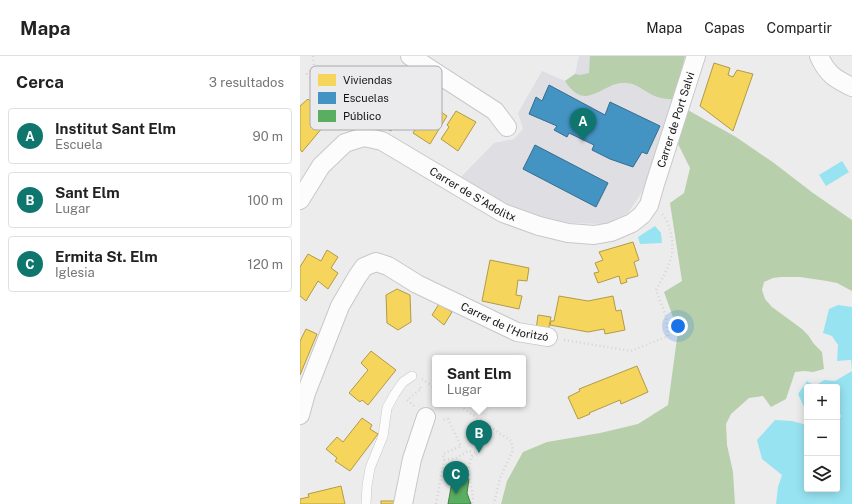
<!DOCTYPE html>
<html lang="es">
<meta charset="utf-8">
<style>
body{margin:0;font-family:"Public Sans",sans-serif;background:#f2f2f2;color:#222}
.controls{position:absolute;right:12px;bottom:12px;display:grid;overflow:hidden;border-radius:4px;box-shadow:0 2px 10px #0003}
.controls button{width:36px;height:36px;display:grid;place-items:center;padding:0;border:0;border-bottom:1px solid #e0e0e0;background:#fff;color:#222;font:20px sans-serif}
.you{position:absolute;left:378px;top:270px;width:14px;height:14px;margin:-10px;border:3px solid #fff;border-radius:50%;background:#1a73e8;box-shadow:0 0 0 6px #1a73e833}
.badge{display:grid;place-items:center;width:26px;height:26px;border-radius:50%;background:#0f766e;color:#fff;font-size:13px;font-weight:700}
.pin{position:absolute;translate:-50% -33px;filter:drop-shadow(0 1px 2px #0008)}
.pin::after{content:'';position:absolute;top:21px;width:14px;height:12px;background:inherit;clip-path:polygon(0 0,100% 0,50% 100%)}
.popup{position:absolute;left:132px;top:299px;width:94px;height:52px;box-sizing:border-box;display:grid;place-content:center;border-radius:4px;background:#fff;filter:drop-shadow(0 1px 3px #0005);font-size:13px;white-space:nowrap;color:#767676}
.popup b{font-size:15px;color:#222}
.popup::after{content:'';position:absolute;left:50%;top:100%;margin-left:-8px;border:8px solid transparent;border-top-color:#fff}
.list{margin:0;padding:0;list-style:none}
h2{display:flex;justify-content:space-between;align-items:center;height:52px;margin:0;padding:0 16px;font-size:17px}
h2 small{font-size:13px;font-weight:400;color:#767676}
.list li{display:grid;grid-template-columns:26px 1fr auto;gap:12px;align-items:center;box-sizing:border-box;height:56px;margin:0 8px 8px;padding:0 8px;border:1px solid #e0e0e0;border-radius:4px}
.list b{display:block;font-size:15px;white-space:nowrap}
.list p{margin:0;font-size:13px;white-space:nowrap;color:#767676}
.list em{font-size:13px;font-style:normal;color:#767676}
.icon{flex:none;width:22px;height:22px;fill:none;stroke:currentColor;stroke-width:2;stroke-linecap:round;stroke-linejoin:round}
.map{position:relative;flex:none;width:552px;height:448px;overflow:hidden}
header{display:flex;align-items:center;gap:24px;box-sizing:border-box;height:56px;padding:0 20px;background:#fff;border-bottom:1px solid #e0e0e0}
header strong{font-size:19px}
nav{display:flex;gap:22px;margin-inline-start:auto;font-size:14px}
main{display:flex}
aside{flex:1;background:#fff}
.map>svg:first-child{display:block}
</style>
<header>
<strong>Mapa</strong>
<nav><a>Mapa</a><a>Capas</a><a>Compartir</a></nav>
</header>
<main>
<aside>
<h2>Cerca<small>3 resultados</small></h2>
<ul class="list">
<li><span class="badge">A</span><div><b>Institut Sant Elm</b><p>Escuela</p></div><em>90 m</em></li>
<li><span class="badge">B</span><div><b>Sant Elm</b><p>Lugar</p></div><em>100 m</em></li>
<li><span class="badge">C</span><div><b>Ermita St. Elm</b><p>Iglesia</p></div><em>120 m</em></li>
</ul>
</aside>
<div class="map">
<svg width="552" height="448" viewBox="0 0 552 448">
<rect width="100%" height="100%" fill="#ececed"/>
<path fill="#dedee3" d="M279,0H385L363,81L342,136L328,157L305,168L273,167L237,162L177,134L159,123L194,87L214,83L223,73L218,57L242,15L265,25L275,18Z"/>
<g fill="#b8cfab">
<path d="M290,0H385L374,43C370,43 365,43 361,42C349,40 340,28 327,27C303,24 287,59 265,25L275,18L280,19L289,17Z"/>
<path d="M386,53L436,81L474,107L513,137L552,164V235L537,227L527,225L500,221H481L473,222L464,226L462,234L465,243L472,251L502,273L508,279L514,288L522,296L524,313L513,316L504,315L495,316L486,343L471,351L463,340L449,342L431,358L426,368L427,389L433,416L435,448H201L207,425L223,396L247,386L300,377L338,368L368,349L378,275L364,236L382,225L370,147L384,137L390,112L378,88Z"/>
</g>
<g fill="#98e3f1">
<path d="M71,14L106,35L101,43L67,20Z"/>
<path d="M542,105L549,116L526,130L519,119Z"/>
<path d="M355,170L361,177L362,187L340,188L338,181Z"/>
<path d="M538,249L552,251V314L551,304L537,305L538,289L532,280L523,277L529,253Z"/>
<path d="M552,315V448H476L478,431L482,419L462,403L457,384L475,364L492,365L507,369V433H537V368L541,360L537,352V331H507V351H504L498,338L507,325L515,330L524,324L535,325Z"/>
</g>
<g fill="#f6d55c" stroke="#b29b47">
<path d="M414,7L430,12L428,19L433,21L437,14L453,18L433,75L400,50Z"/>
<path d="M44,27L64,28V31L104,52L91,75L74,67L78,60L52,45L55,40H43Z"/>
<path d="M8,43L28,65L2,96L0,93V50Z"/>
<path d="M128,47L147,60L130,88L113,77L121,64L118,63Z"/>
<path d="M156,55L176,66L158,95L141,83L149,71L147,69Z"/>
<path d="M333,186L339,204L334,206L338,220L326,223L327,226L321,228L319,220L298,227L294,217L299,216L295,207L303,204L299,196Z"/>
<path d="M27,194L38,201L31,212L38,217L28,233L18,225L6,245L0,240V211L8,198L21,205Z"/>
<path d="M190,204L229,212L227,225L218,224L216,239L222,240L219,253L182,245Z"/>
<path d="M97,233L110,239L111,266L98,274L87,267L86,239Z"/>
<path d="M259,240L288,245L313,240L316,255L321,254L325,274L305,278L304,273L288,276L250,269L251,265H254Z"/>
<path d="M139,248L152,256L144,269L132,259Z"/>
<path d="M238,259L251,261L248,276L236,274Z"/>
<path d="M6,273L17,278L0,319V285Z"/>
<path d="M71,295L96,314L68,349L62,344L60,346L49,337L68,314L61,307Z"/>
<path d="M337,310L348,336L321,348L320,344L289,357L290,358L278,363L268,341L280,335L279,333Z"/>
<path d="M62,362L72,369L70,373L78,378L50,415L35,405L37,402L26,393L37,381L43,386Z"/>
<path d="M41,430L45,448H0V443L9,441L8,438Z"/>
<rect x="81" y="445" width="13" height="3"/>
</g>
<g fill="#4393c3" stroke="#356d8f">
<path d="M249,29L305,59L310,46L360,70L347,98L342,96L333,111L310,103L292,94L294,89L269,77L267,81L254,74L257,70L229,58L236,41L242,45Z"/>
<path d="M235,89L308,127L296,151L223,113Z"/>
</g>
<path fill="#5aae61" stroke="#45804a" d="M153,420L169,423L167,437L171,448H148Z"/>
<g fill="none" stroke-linecap="round" stroke-linejoin="round">
<g stroke="#c8c8c9" stroke-width="10">
<path id="lane" d="M66,448L67,430L70,412L83,380L87,352L94,339L103,326L112,320"/>
</g>
<g stroke="#c8c8c9" stroke-width="20">
<g id="street">
<path d="M110,0L195,55L207,71"/>
<path d="M519,0C527,18 535,23 552,31"/>
<path id="s1" d="M0,144L21,110L45,87L64,81L82,85L203,157L239,170L268,177L294,179L311,176L332,167L342,159L349,149L355,128L396,0"/>
<path id="s2" d="M0,359L6,337L40,250L57,221L64,211L76,206L88,210L117,228L217,276L248,281"/>
<path d="M103,448L112,403L126,361"/>
</g>
</g>
<g stroke="#d5d5d5" stroke-width="2.5" stroke-dasharray="1 3" stroke-linecap="butt">
<path d="M13,0L14,9L7,18L52,68"/>
<path d="M264,284L331,295L368,280L366,260L356,234C367,213 377,199 370,174C369,169 366,162 362,158"/>
<path d="M122,323L135,332"/>
<path d="M157,348L211,385L213,394L200,422L194,448"/>
<path d="M114,350L107,344L121,333L119,329"/>
<path d="M144,404L156,402L168,395L179,397L172,400L168,413L173,441L172,448"/>
<path d="M136,448L144,404L143,398L161,390L148,363L142,364"/>
</g>
<use href="#lane" stroke="#fcfcfc" stroke-width="9"/>
<use href="#street" stroke="#fcfcfc" stroke-width="18"/>
</g>
<g text-anchor="middle" stroke-width="4" stroke-linejoin="round" paint-order="stroke">
<g font-size="11" fill="#141415" stroke="#ebebee">
<text dy="4" stroke="none"><textPath href="#s1" startOffset="501">Carrer de Port Salvi</textPath></text>
<text dy="4" stroke="none"><textPath href="#s1" startOffset="217">Carrer de S'Adolitx</textPath></text>
<text dy="4" stroke="none"><textPath href="#s2" startOffset="318">Carrer de l'Horitzó</textPath></text>
</g>
</g>
<rect x="10" y="10" width="132" height="64" rx="6" fill="#ebebee" stroke="#aaaaad" stroke-width="1"/>
<rect x="18" y="18" width="18" height="12" fill="#f6d55c"/>
<rect x="18" y="36" width="18" height="12" fill="#4393c3"/>
<rect x="18" y="54" width="18" height="12" fill="#5aae61"/>
<g font-size="11" fill="#141415">
<text x="43" y="28">Viviendas</text>
<text x="43" y="46">Escuelas</text>
<text x="43" y="64">Público</text>
</g>
</svg>
<div class="controls">
<button>+</button>
<button>−</button>
<button><svg class="icon" aria-label="layers" viewBox="0 0 24 24"><path d="M12 4l9 5-9 5-9-5zM3 14l9 5 9-5"/></svg></button>
</div>
<div class="you"></div>
<div class="pin badge" style="left:283px;top:85px">A</div>
<div class="pin badge" style="left:179px;top:397px">B</div>
<div class="popup"><b>Sant Elm</b>Lugar</div>
<div class="pin badge" style="left:156px;top:438px">C</div>
</div>
</main>
